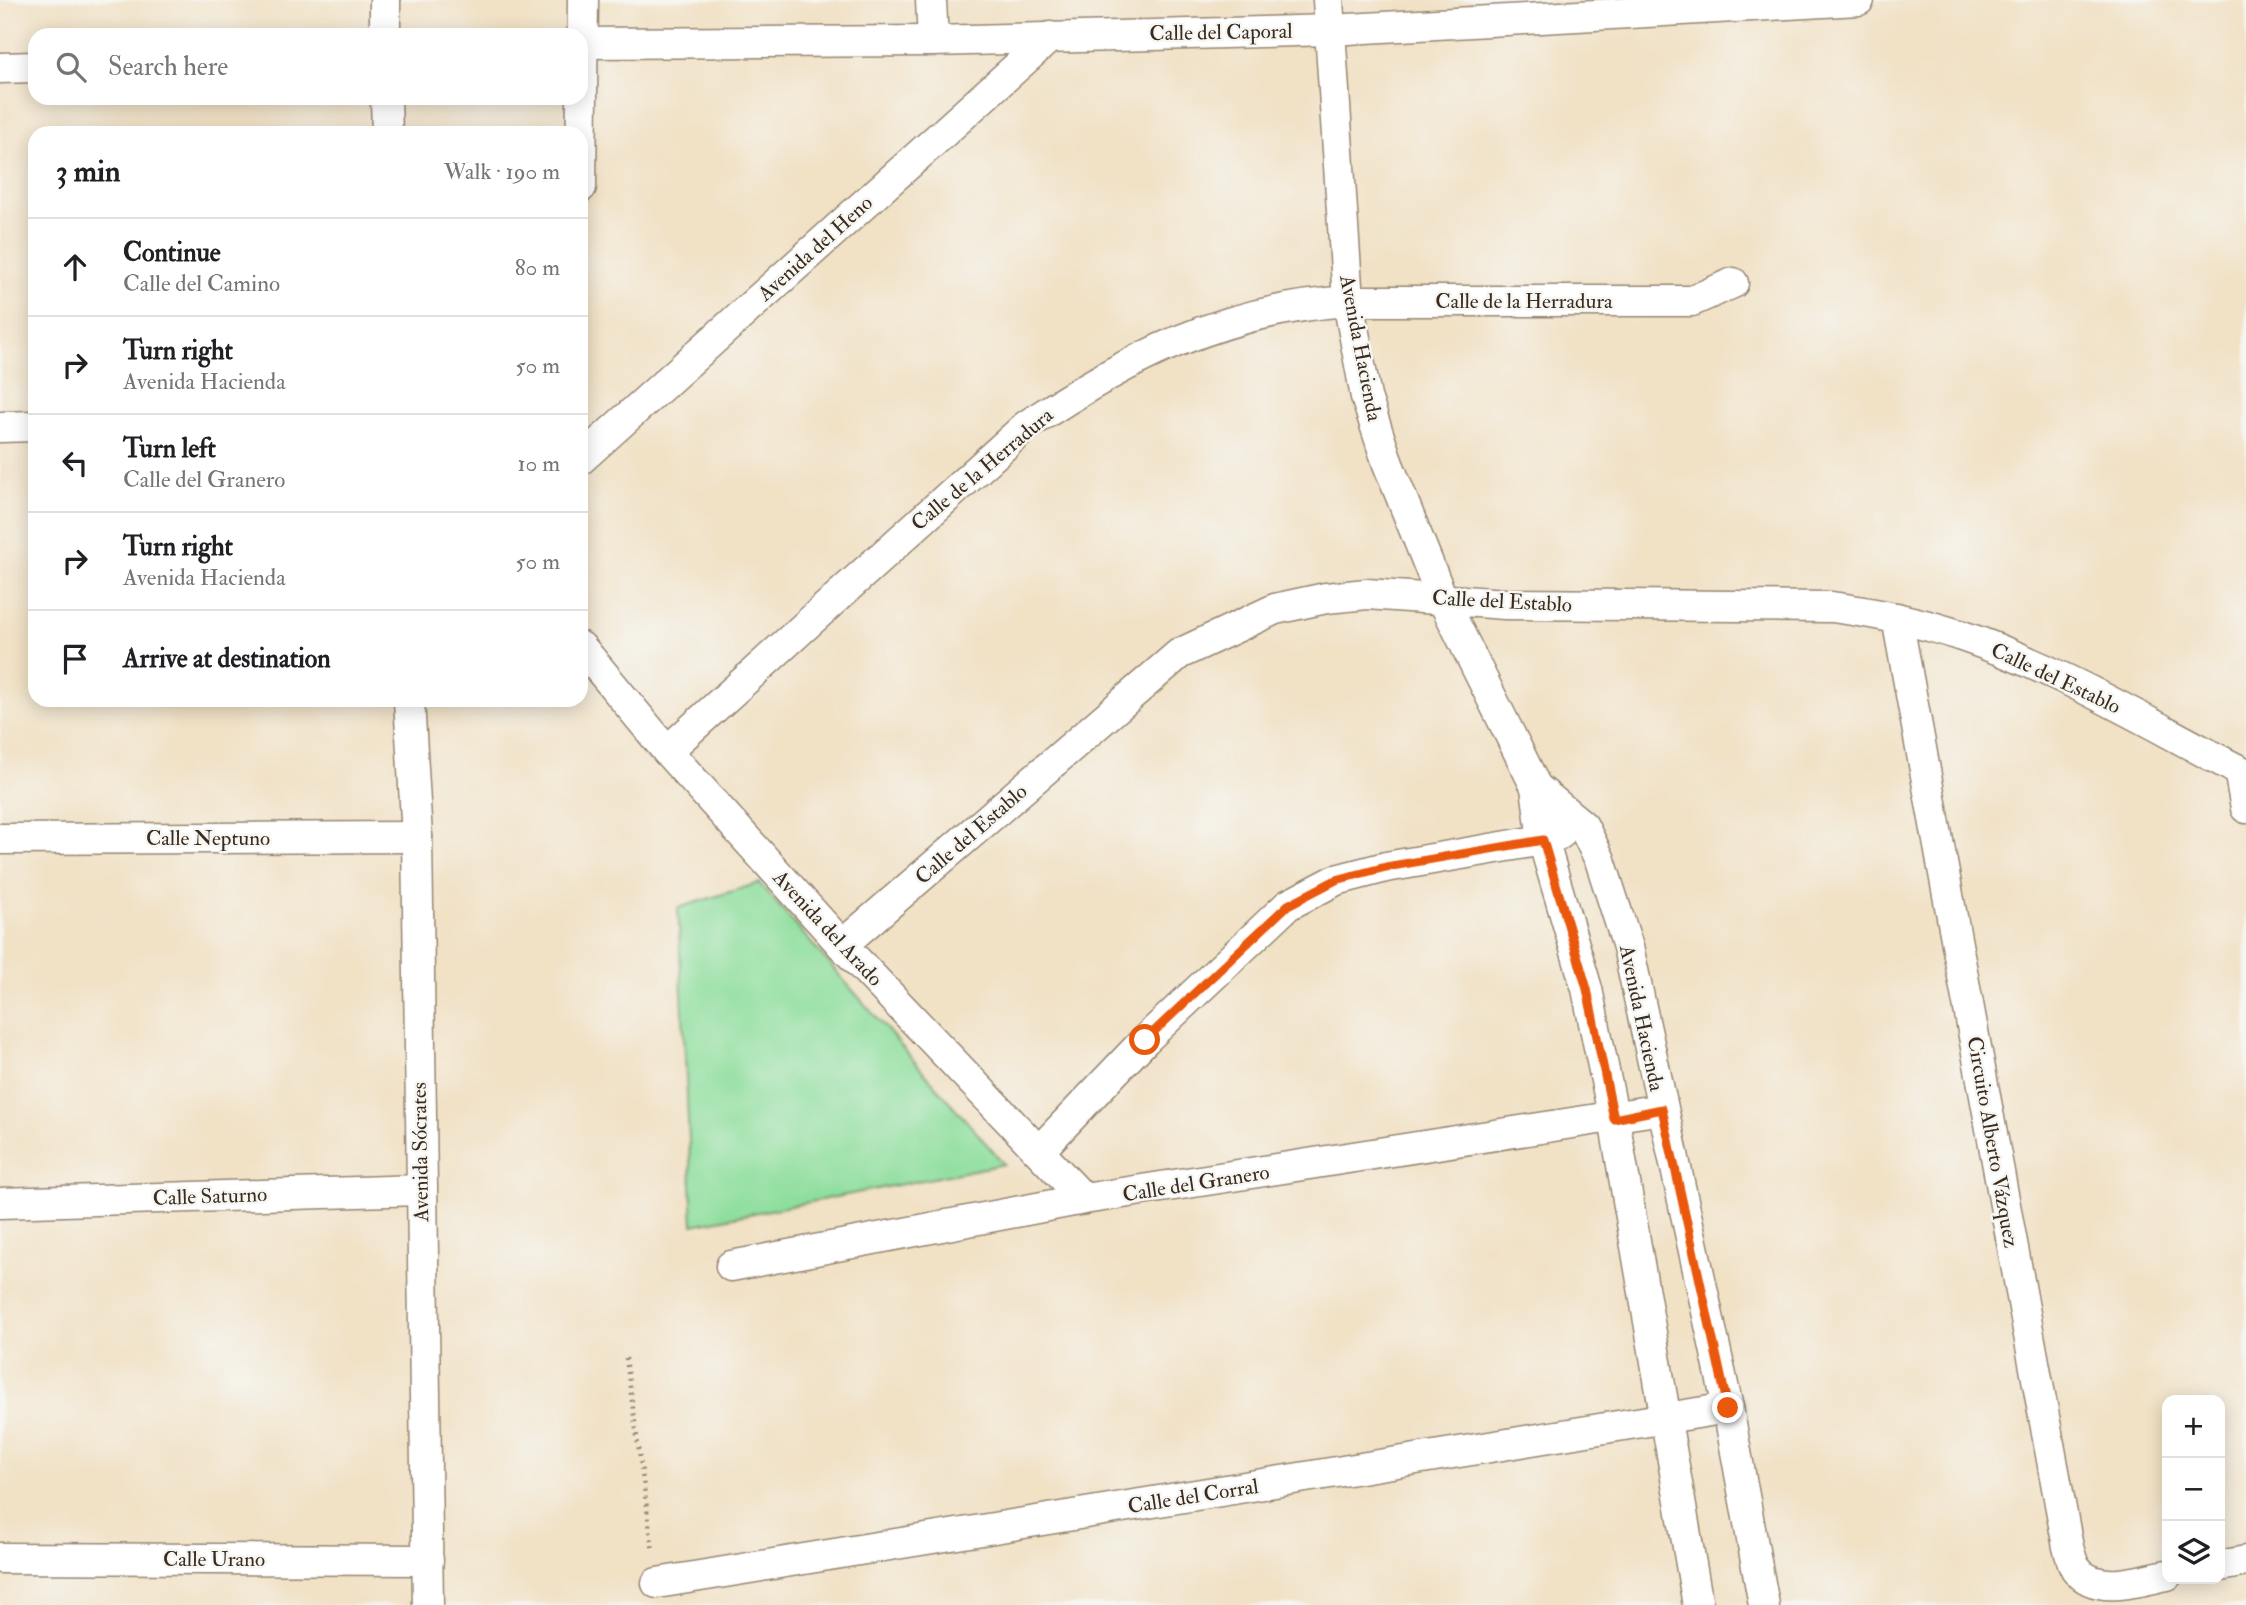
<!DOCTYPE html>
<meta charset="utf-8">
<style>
body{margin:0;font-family:"IM FELL Double Pica",serif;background:#f6f6f6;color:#202124}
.controls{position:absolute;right:21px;bottom:21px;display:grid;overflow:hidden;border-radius:14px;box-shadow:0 4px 18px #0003}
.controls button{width:63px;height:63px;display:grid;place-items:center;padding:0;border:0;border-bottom:2px solid #e0e0e0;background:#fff;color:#202124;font:35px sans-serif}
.stop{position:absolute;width:21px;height:21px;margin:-16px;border:5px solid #ea580c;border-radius:50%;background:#fff}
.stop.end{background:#ea580c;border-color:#fff;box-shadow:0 2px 7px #0008}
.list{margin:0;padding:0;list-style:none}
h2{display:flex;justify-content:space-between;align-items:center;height:91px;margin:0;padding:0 28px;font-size:30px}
h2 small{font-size:23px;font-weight:400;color:#757577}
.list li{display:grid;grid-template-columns:46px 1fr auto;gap:21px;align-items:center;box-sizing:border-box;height:98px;padding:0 28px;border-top:2px solid #e0e0e0}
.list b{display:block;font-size:26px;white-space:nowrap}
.list p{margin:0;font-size:23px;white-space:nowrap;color:#757577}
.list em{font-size:23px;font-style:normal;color:#757577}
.icon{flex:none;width:38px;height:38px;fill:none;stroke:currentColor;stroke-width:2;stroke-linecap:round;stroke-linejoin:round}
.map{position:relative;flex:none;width:2246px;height:1605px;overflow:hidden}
.search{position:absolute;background:#fff;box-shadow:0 4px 18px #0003;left:28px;top:28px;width:560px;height:77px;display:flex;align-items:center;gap:18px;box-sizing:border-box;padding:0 24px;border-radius:21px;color:#757577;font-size:26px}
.panel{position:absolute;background:#fff;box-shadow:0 4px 18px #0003;left:28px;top:126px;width:560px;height:581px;border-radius:21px}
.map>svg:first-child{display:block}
</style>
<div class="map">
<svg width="2246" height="1605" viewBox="0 0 2246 1605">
<rect width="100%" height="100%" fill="#f6f6f2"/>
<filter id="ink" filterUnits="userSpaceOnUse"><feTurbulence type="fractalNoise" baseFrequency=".0143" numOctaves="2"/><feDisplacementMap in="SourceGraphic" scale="14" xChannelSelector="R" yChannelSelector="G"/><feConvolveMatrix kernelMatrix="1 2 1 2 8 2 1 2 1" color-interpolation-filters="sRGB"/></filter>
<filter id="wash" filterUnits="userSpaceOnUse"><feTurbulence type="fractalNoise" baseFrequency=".00686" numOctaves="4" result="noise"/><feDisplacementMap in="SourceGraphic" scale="28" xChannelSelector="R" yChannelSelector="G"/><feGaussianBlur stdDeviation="1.57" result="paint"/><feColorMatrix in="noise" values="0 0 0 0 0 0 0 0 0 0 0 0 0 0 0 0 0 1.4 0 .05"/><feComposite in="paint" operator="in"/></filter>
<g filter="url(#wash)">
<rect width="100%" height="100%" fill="#f1e1c5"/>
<path fill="#8ede9d" stroke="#64845e" stroke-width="2" d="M759,883L1004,1164L693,1225L678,908Z"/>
</g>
<g filter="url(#ink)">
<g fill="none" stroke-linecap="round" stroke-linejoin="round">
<g stroke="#968672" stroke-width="33">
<g id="minor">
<path d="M385,0V35"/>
<path d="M931,0L933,41"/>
<path d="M1328,0L1348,301L1366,397L1388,464L1442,598L1536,787L1543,840L1587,989L1614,1119L1698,1605"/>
<path d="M581,43L933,41L1330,30L1859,0"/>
<path d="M0,68L35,67"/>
<path d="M386,98L387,133"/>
<path d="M581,187L583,0"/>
<path d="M0,427L35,426"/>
<path d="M581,459L1050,37"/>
<path d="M1897,618L2068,1547C2070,1553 2072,1563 2076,1569C2097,1596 2140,1580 2167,1575"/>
<path d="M581,647L667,751L842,945L1084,1199"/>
<path d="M409,700L417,837L428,1605"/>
<path d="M667,751L1026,426C1129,357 1221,310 1348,301H1692L1733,283"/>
<path d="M2239,770L2246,808"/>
<path d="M1536,787L1583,826L1600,860L1628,947L1728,1408L1764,1605"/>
<path d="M0,839L417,837"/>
<path d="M842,945L1179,654L1275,609L1326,598L1367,594L1505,604L1832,607C1876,613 1920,622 1962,636C2062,670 2153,726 2246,774"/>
<path d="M1039,1151L1145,1040L1288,905L1336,880L1386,867L1543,840L1560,834"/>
<path d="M0,1203L420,1190"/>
<path d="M731,1266L1084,1199L1662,1109"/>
<path d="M0,1558L428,1560"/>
<path d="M2220,1566L2246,1561"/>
<path d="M657,1583L1728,1408"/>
</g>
</g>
<path stroke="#968672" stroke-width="4.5" stroke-dasharray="2 5" stroke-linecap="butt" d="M626,1358L653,1552"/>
<use href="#minor" stroke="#fff" stroke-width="30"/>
</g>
</g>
<g fill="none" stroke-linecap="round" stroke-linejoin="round" filter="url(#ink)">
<path stroke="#ea580c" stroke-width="9" d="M1145,1040L1288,905L1336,880L1386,867L1543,840L1587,989L1614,1119L1662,1109L1728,1408"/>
</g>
<g text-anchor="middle" stroke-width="5" stroke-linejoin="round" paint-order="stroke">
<g font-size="21" fill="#3b2a1e" stroke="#f6f6f2">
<text transform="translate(1221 32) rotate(-1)" y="7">Calle del Caporal</text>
<text transform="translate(815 248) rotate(-42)" y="7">Avenida del Heno</text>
<text x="1524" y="308">Calle de la Herradura</text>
<text transform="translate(1361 348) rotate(79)" y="7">Avenida Hacienda</text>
<text transform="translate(982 469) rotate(-40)" y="7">Calle de la Herradura</text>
<text transform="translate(1502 601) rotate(3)" y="7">Calle del Establo</text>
<text transform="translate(2056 678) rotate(25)" y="7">Calle del Establo</text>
<text transform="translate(971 834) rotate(-41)" y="7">Calle del Establo</text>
<text x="208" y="845">Calle Neptuno</text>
<text transform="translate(828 928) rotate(47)" y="7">Avenida del Arado</text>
<text transform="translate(1642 1018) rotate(78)" y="7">Avenida Hacienda</text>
<text transform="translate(1993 1142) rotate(80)" y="7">Circuito Alberto Vázquez</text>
<text transform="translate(420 1152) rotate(-91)" y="7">Avenida Sócrates</text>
<text transform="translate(1196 1183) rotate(-9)" y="7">Calle del Granero</text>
<text transform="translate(210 1196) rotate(-2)" y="7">Calle Saturno</text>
<text transform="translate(1193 1496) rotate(-9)" y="7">Calle del Corral</text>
<text x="214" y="1566">Calle Urano</text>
</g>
</g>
</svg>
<div class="controls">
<button>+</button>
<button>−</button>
<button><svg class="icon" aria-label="layers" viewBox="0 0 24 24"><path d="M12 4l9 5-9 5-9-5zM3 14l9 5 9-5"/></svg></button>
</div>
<div class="stop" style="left:1145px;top:1040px"></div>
<div class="stop end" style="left:1728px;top:1408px"></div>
<div class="search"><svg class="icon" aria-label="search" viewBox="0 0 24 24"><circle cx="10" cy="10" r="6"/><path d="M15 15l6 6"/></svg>Search here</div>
<section class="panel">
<h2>3 min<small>Walk · 190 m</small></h2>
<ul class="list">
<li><svg class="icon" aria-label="ahead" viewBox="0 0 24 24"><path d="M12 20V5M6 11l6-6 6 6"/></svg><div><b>Continue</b><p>Calle del Camino</p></div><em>80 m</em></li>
<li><svg class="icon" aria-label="right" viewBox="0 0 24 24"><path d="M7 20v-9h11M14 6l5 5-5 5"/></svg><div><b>Turn right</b><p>Avenida Hacienda</p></div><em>50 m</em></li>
<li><svg class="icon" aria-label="left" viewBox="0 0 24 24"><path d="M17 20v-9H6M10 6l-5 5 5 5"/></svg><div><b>Turn left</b><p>Calle del Granero</p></div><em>10 m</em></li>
<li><svg class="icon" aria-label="right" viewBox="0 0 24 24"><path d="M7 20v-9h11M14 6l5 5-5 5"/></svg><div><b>Turn right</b><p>Avenida Hacienda</p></div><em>50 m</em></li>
<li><svg class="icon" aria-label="arrive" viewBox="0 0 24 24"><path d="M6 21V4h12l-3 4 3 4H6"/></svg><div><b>Arrive at destination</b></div></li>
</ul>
</section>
</div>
